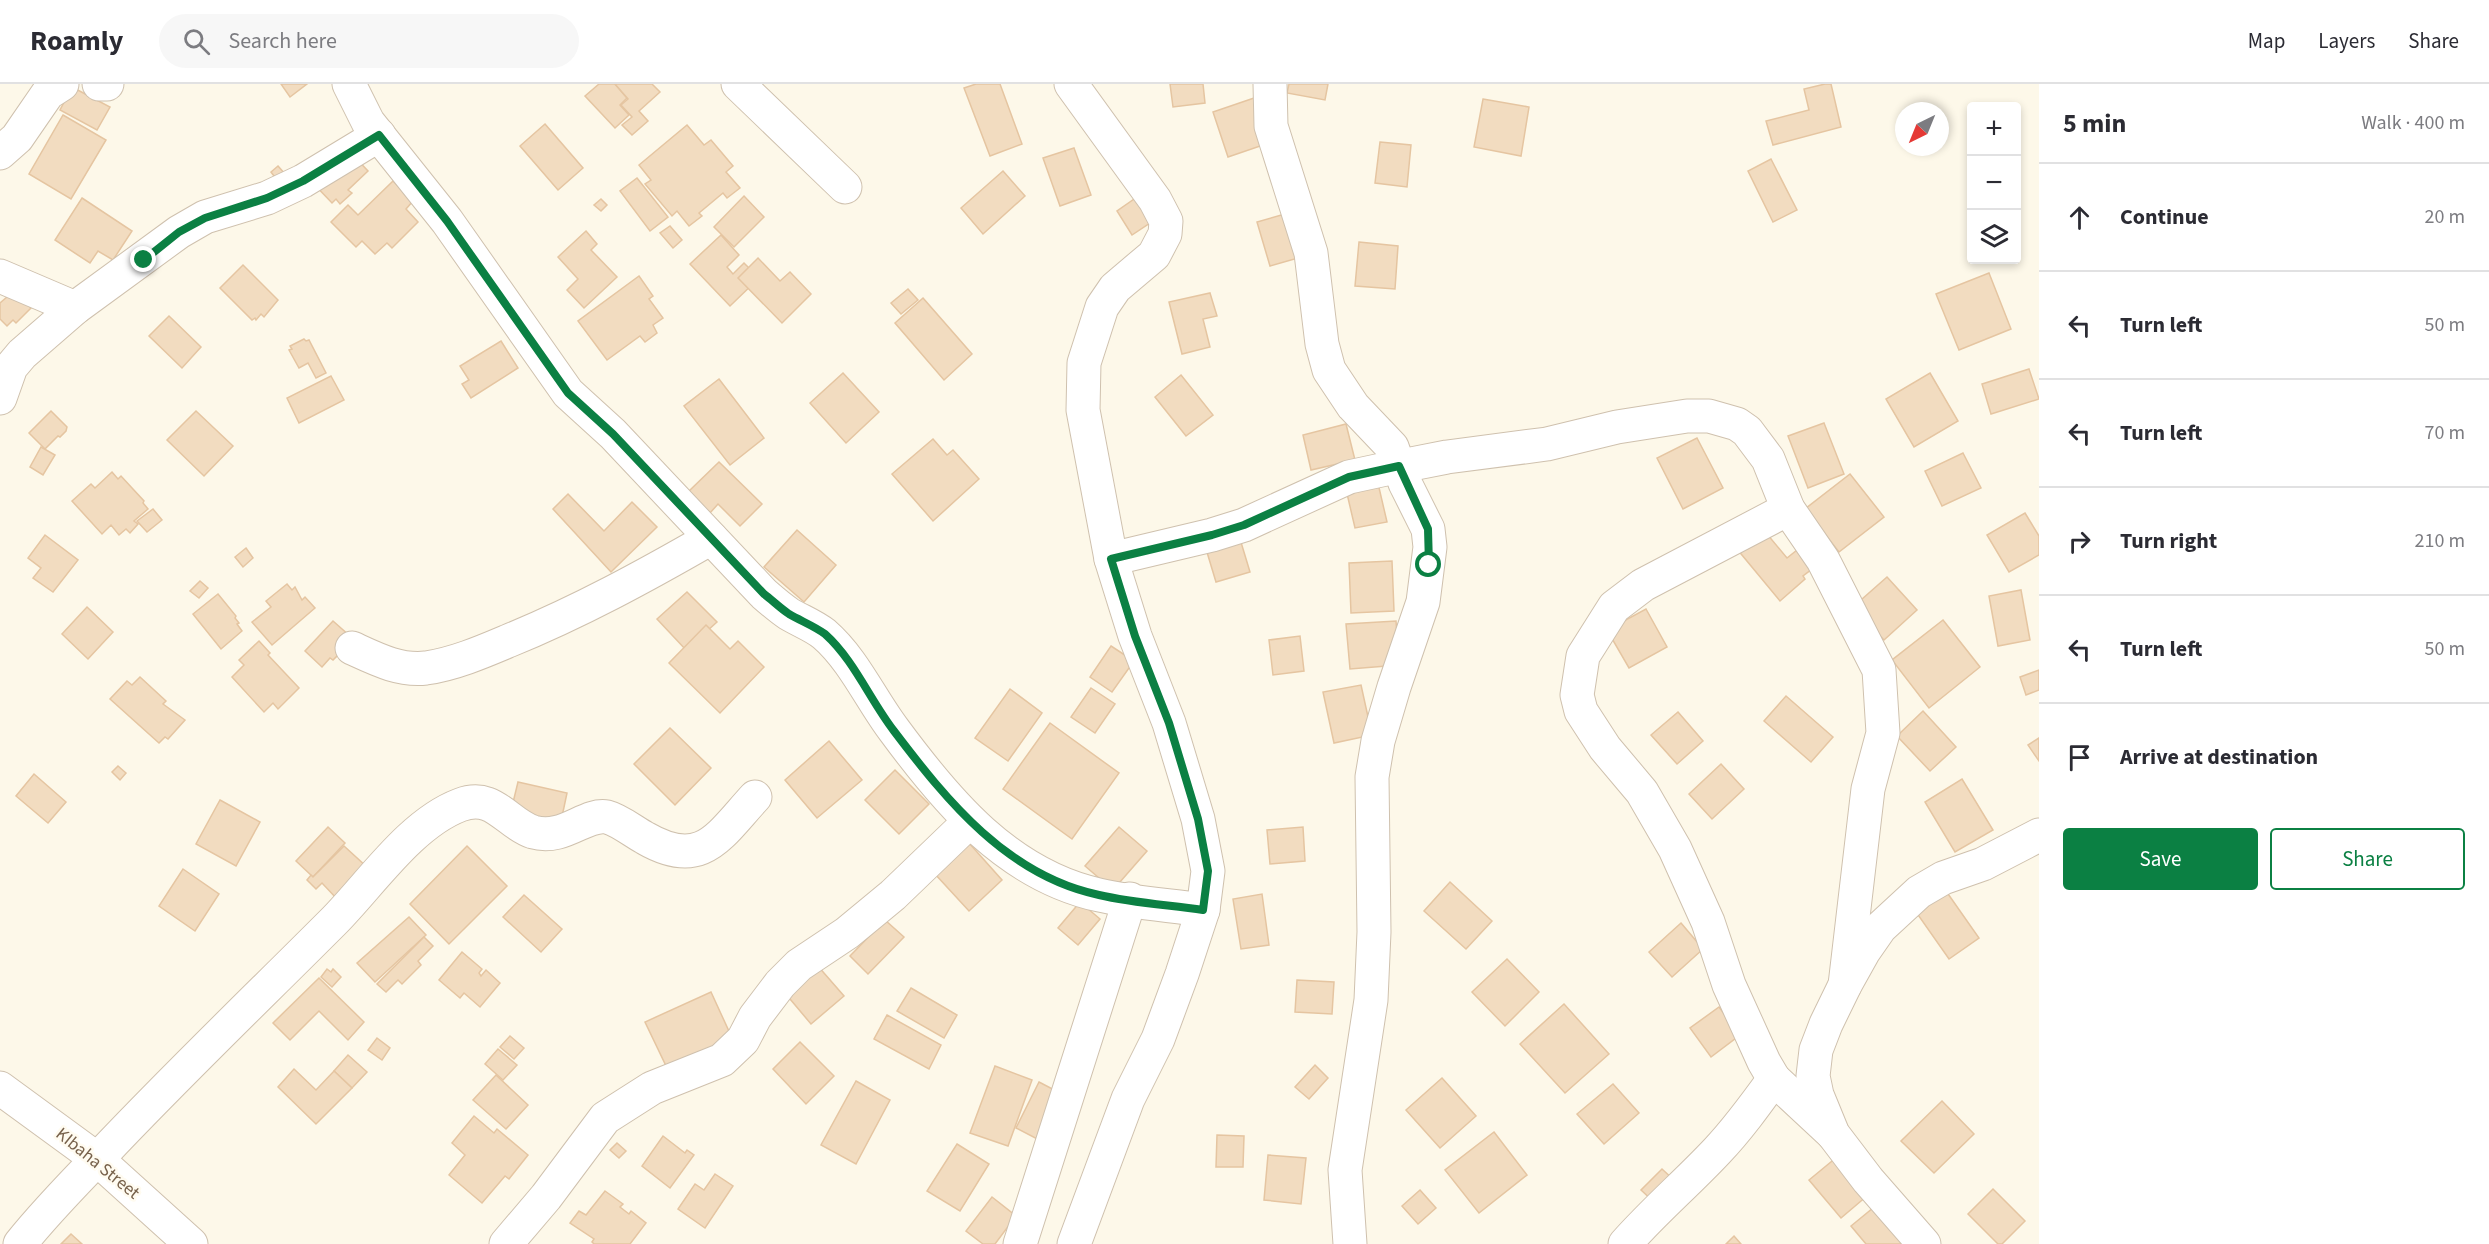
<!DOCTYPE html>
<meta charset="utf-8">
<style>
body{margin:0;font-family:"Source Sans 3",sans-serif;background:#f7f7f7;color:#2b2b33}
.controls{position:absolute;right:18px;top:18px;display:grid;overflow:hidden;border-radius:6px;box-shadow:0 3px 9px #0003}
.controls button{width:54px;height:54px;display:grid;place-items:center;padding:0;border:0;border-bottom:2px solid #e1e1e2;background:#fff;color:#2b2b33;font:30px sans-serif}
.compass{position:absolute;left:1895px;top:18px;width:54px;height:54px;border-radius:50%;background:#fff;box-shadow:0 3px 9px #0003;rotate:223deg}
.stop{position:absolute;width:18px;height:18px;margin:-14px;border:4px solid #0b8043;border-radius:50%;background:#fff}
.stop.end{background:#0b8043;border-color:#fff;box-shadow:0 2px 6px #0008}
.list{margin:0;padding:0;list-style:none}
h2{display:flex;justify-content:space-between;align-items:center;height:78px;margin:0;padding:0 24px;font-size:26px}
h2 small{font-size:20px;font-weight:400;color:#7c7c81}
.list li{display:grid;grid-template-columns:39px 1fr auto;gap:18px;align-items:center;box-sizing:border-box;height:108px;padding:0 24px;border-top:2px solid #e1e1e2}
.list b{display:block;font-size:22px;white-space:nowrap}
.list em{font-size:20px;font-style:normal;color:#7c7c81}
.actions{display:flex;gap:12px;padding:18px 24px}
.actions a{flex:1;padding:14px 0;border:2px solid #0b8043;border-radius:6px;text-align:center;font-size:21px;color:#0b8043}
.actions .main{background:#0b8043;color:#fff}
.icon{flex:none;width:33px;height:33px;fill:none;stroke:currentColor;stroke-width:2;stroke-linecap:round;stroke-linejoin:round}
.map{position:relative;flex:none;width:2039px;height:1160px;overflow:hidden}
header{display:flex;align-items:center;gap:36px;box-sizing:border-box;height:84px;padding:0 30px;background:#fff;border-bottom:2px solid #e1e1e2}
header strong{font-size:28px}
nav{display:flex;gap:33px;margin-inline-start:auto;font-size:21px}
.search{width:420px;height:54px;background:#f7f7f7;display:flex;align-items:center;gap:15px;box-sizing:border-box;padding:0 21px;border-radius:33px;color:#7c7c81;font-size:22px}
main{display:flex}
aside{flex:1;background:#fff}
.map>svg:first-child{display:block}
</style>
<header>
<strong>Roamly</strong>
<div class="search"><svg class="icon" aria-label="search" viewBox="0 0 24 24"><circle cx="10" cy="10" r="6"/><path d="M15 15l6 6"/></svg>Search here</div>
<nav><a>Map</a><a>Layers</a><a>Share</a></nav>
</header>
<main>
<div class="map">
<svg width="2039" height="1160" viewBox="0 0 2039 1160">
<rect width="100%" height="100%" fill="#fdf8e9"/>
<g fill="#f2dcc0" stroke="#e5c5a1" stroke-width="1.5">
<path d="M281,0H307L290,13Z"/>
<path d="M599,0H615L627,14L620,21L629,31L615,44L585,12Z"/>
<path d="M615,0H652L660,8L639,27L648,37L632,51L622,41L632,33L621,21L628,15Z"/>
<path d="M976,0H1000L1022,60L990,72L964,4Z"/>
<path d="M1170,0H1203L1205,19L1173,23Z"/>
<path d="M1289,0H1328L1325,16L1287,9Z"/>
<path d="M1825,0H1831L1841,43L1773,61L1766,37L1809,26L1804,5Z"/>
<path d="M72,3L110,23L97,46L60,26Z"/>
<path d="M1257,13L1272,58L1228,73L1213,28Z"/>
<path d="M1483,15L1529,23L1521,72L1474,63Z"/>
<path d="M63,31L106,56L71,115L29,90Z"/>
<path d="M545,40L583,84L558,106L520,62Z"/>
<path d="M687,41L704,61L711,56L733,82L726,88L740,104L727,114L723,109L699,129L702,132L689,142L677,127L672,132L645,100L651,96L639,81Z"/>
<path d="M1380,58L1411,61L1407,103L1375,99Z"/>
<path d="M1074,64L1091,111L1060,122L1043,74Z"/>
<path d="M351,69L368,87L348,106L352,109L340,120L336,115L332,119L312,98Z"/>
<path d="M1771,75L1797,126L1773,138L1748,87Z"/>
<path d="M278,82L285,90L277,96L271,88Z"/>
<path d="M1003,87L1025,112L983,150L961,124Z"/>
<path d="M637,94L668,133L650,147L620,107Z"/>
<path d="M393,97L413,117L406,125L418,138L392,164L387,159L375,170L362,157L356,163L331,138L348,121L358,131Z"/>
<path d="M744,112L764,133L734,163L714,143Z"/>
<path d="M1137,113L1153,137L1132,151L1117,127Z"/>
<path d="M82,114L132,147L113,176L98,167L90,179L55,156Z"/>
<path d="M601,115L607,121L601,127L594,121Z"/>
<path d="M1292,128L1305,172L1270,182L1257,138Z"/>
<path d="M670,142L682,156L673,164L660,149Z"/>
<path d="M586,147L597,160L591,166L617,193L584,224L567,206L578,195L558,173Z"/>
<path d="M721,151L739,171L727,183L733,190L744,179L759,194L730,222L690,180Z"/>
<path d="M1359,158L1398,162L1395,205L1355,202Z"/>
<path d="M758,174L780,197L790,188L811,210L782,239L738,194Z"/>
<path d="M243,181L278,216L264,233L261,230L256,236L255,234L252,236L220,204Z"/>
<path d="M1989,189L2011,245L1959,266L1936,210Z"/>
<path d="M639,192L653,212L649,215L663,234L653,241L657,249L645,258L640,252L607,276L578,237Z"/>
<path d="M908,205L918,216L901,230L891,219Z"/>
<path d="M14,207L31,224L16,239L13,236L7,242L0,235V219Z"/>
<path d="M1210,209L1217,232L1203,235L1210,263L1182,270L1169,218Z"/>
<path d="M923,214L972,270L944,296L895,239Z"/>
<path d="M169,232L201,263L182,284L149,252Z"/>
<path d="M304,255L306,257L309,256L326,289L316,294L308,279L299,284L289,266L292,265L290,262Z"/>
<path d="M501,257L518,284L471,314L462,300L469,296L460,282Z"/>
<path d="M2029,285L2039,315L1991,330L1982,300Z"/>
<path d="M843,289L879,328L846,359L810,319Z"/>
<path d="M1930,289L1958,337L1914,363L1886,315Z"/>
<path d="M1181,291L1213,331L1186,352L1155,313Z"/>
<path d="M331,292L344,316L299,339L287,314Z"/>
<path d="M719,295L764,354L730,381L684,322Z"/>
<path d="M51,327L67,343L66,347L60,353L58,352L45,365L29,349Z"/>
<path d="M196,327L233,362L204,392L167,356Z"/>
<path d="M1824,339L1844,390L1808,404L1788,352Z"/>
<path d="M1346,340L1355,376L1311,386L1303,351Z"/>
<path d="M1697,354L1723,404L1683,425L1657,374Z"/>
<path d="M933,355L947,371L953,366L979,395L933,437L892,390Z"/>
<path d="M41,363L55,371L43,391L30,383Z"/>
<path d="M1963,369L1981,404L1942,422L1925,387Z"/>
<path d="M719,378L762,420L740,442L718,420L710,429L688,408Z"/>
<path d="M112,388L118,395L121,392L144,417L143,419L148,425L134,437L138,440L130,449L126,445L119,451L111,441L102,450L72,417L91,400L95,404Z"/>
<path d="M1850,390L1884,433L1839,468L1805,425Z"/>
<path d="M1377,395L1387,438L1355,444L1345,401Z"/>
<path d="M568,410L604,447L632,418L657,443L611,488L553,425Z"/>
<path d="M153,425L162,436L147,448L137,437Z"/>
<path d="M2025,429L2039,452V471L2009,488L1987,451Z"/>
<path d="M1762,444L1787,474L1797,466L1812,485L1803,492L1805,495L1780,517L1737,465Z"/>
<path d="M1237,445L1250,488L1216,498L1203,455Z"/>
<path d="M797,446L836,481L804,518L764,483Z"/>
<path d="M45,451L78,476L53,508L33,494L41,484L28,474Z"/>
<path d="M246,464L253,474L243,483L235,473Z"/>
<path d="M1392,477L1394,527L1351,529L1349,479Z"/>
<path d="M1887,493L1917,526L1884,556L1853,523Z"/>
<path d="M200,497L208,504L199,514L190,507Z"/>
<path d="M287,500L292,506L295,503L302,516L305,513L315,524L272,561L252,538L271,523L266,517Z"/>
<path d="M2021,506L2030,556L1998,562L1989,512Z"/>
<path d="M687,508L717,538L686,566L657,535Z"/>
<path d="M218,510L236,532L235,534L239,539L237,540L242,547L221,565L193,530Z"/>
<path d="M87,523L113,548L88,575L62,550Z"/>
<path d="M1646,525L1667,563L1629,584L1607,546Z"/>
<path d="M1943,536L1980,583L1929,624L1892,576Z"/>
<path d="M333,537L350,552L336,568L339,570L333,576L330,574L322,583L305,567Z"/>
<path d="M1396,537L1399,581L1350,585L1346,540Z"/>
<path d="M706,541L730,565L738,557L764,583L720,629L669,579Z"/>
<path d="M1300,552L1304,587L1273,591L1269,556Z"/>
<path d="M259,557L270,569L268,571L299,604L278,625L273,619L264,628L232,593L244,581L239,576Z"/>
<path d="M1111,562L1134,577L1112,608L1090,593Z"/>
<path d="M2039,586V606L2026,611L2020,593Z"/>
<path d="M140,593L166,617L163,620L185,636L168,655L165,653L159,659L110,615L127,597L132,601Z"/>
<path d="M1361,601L1372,651L1334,659L1323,608Z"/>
<path d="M1091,604L1115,620L1095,649L1071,633Z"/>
<path d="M1010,605L1042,629L1008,677L975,654Z"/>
<path d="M1786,612L1833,653L1811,678L1764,637Z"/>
<path d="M1923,627L1956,663L1930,687L1897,652Z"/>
<path d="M1678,628L1703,657L1677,680L1651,651Z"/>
<path d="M1050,639L1119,689L1072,755L1003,705Z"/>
<path d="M670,644L711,684L675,721L634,680Z"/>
<path d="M2039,654V677L2028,661Z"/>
<path d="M829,657L862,696L817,734L785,696Z"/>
<path d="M1721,680L1744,705L1712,735L1689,710Z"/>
<path d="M118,682L126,689L120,696L112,688Z"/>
<path d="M895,686L929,720L899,750L865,716Z"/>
<path d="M34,690L66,718L48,739L16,712Z"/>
<path d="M1962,695L1993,746L1955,768L1925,718Z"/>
<path d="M518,698L567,709L560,742L510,731Z"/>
<path d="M220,716L260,738L236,782L196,760Z"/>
<path d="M328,743L345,759L313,793L296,777Z"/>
<path d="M1119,743L1147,767L1113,806L1085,782Z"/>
<path d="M1303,743L1305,777L1270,780L1267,746Z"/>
<path d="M969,759L1002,796L969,827L935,790Z"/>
<path d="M344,762L368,784L337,815L322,799L316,805L307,796L311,791L313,793Z"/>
<path d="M467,762L507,802L449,860L410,820Z"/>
<path d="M183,785L219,810L195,847L159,822Z"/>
<path d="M1450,798L1492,837L1466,865L1424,827Z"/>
<path d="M1946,807L1979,854L1949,875L1916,828Z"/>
<path d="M1262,810L1269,861L1241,865L1233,815Z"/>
<path d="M524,811L562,845L541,868L503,833Z"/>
<path d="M1080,818L1100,835L1078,861L1058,844Z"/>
<path d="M409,833L426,851L375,898L357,879Z"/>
<path d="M885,836L904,853L868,890L850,872Z"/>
<path d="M1681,839L1703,865L1672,893L1649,868Z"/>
<path d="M424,853L433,862L418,877L421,881L402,900L398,896L386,908L377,900Z"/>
<path d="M462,868L482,885L479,889L481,892L486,886L500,899L480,923L464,909L460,914L439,896Z"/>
<path d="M1507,875L1539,908L1505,942L1472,908Z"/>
<path d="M817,881L844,912L811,940L785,909Z"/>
<path d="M327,885L331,888L333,885L341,893L332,903L321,893Z"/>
<path d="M319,894L364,938L348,956L319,927L290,956L273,939Z"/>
<path d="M1297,896L1334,898L1332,930L1295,928Z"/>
<path d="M911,904L957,931L944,954L897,927Z"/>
<path d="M711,908L733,956L668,986L645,938Z"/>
<path d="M1564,920L1609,970L1565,1009L1520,960Z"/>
<path d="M1719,923L1740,951L1711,973L1690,944Z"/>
<path d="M887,931L941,961L929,985L874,955Z"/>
<path d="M510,952L524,964L514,975L500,963Z"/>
<path d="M377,954L390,964L382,976L368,966Z"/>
<path d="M800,958L834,992L806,1020L773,985Z"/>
<path d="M498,965L517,981L503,996L485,980Z"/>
<path d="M348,971L367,988L352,1004L334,987Z"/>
<path d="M1315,981L1328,994L1309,1015L1295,1003Z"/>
<path d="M995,982L1032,996L1008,1062L970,1049Z"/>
<path d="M294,985L316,1006L334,987L352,1004L316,1040L278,1003Z"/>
<path d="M496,991L528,1021L506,1045L473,1016Z"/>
<path d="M1442,994L1476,1032L1440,1064L1406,1026Z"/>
<path d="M856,997L890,1016L856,1080L821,1061Z"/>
<path d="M1039,998L1066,1012L1043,1058L1016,1044Z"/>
<path d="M1613,1000L1639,1029L1604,1060L1577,1030Z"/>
<path d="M1942,1017L1974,1050L1934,1089L1901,1057Z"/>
<path d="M474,1032L494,1049L497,1045L528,1071L509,1095L505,1092L482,1119L449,1091L465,1071L452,1059Z"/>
<path d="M1494,1048L1527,1091L1479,1129L1445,1086Z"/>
<path d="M1217,1051L1244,1052L1243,1083H1216Z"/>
<path d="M663,1052L685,1069L687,1066L694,1071L670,1104L642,1082Z"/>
<path d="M617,1059L626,1067L619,1074L610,1066Z"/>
<path d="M957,1060L989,1080L960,1127L927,1107Z"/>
<path d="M1843,1068L1874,1106L1841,1134L1809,1096Z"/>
<path d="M1268,1071L1306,1074L1301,1120L1264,1116Z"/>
<path d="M1662,1085L1676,1098L1655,1119L1641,1106Z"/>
<path d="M715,1090L733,1102L705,1144L678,1125L695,1100L704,1106Z"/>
<path d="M1993,1105L2025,1137L2002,1160H1998L1968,1130Z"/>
<path d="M1420,1106L1436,1124L1418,1140L1402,1122Z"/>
<path d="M605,1107L623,1120L620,1123L629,1130L631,1127L646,1139L630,1160H594L592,1158L594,1155L570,1139L579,1127L586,1131Z"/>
<path d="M992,1113L1016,1132L995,1160H983L966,1147Z"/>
<path d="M1884,1115L1902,1160H1866L1851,1142Z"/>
<path d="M71,1150L82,1160H61Z"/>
<path d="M1734,1152L1741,1160H1726Z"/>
</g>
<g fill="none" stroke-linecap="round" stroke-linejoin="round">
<g stroke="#cfc1ae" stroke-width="35">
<g id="minor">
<path d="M99,0H107"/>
<path d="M349,0L368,38L447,137L568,309L613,350L764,510C772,517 780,524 789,530C801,537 814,542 824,550C854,576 871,616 894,646C947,718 1008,791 1099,811C1133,819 1169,821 1203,826"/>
<path d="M738,0L845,103"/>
<path d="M1071,0L1155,116L1166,137L1165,150L1154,171L1115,204L1102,223L1084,279L1083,326L1111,475L1135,552L1169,639L1198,735L1208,787L1203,826L1182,890L1158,955L1128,1015L1074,1160"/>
<path d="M1270,0L1271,42L1311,169L1322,260L1329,286L1353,322L1392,363L1405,399L1428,445L1430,463L1423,518L1394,603L1378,657L1372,693L1374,848L1371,916L1345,1086L1350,1160"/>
<path d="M0,69L17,54L48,9L62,0"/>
<path d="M0,192L75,224"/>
<path d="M0,314L11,283L22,270L75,224L179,148L205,133L267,114L303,97L379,51"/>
<path d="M1788,425L1643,501L1614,523L1583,572L1577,611L1581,627L1605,664L1642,708L1675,765L1708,838L1729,901L1764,978L1774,995L1833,1050"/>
<path d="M1111,475L1212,451L1244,441L1349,393L1386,385L1447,373L1547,360L1617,343L1687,332H1709L1737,340L1747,347L1768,375L1788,425L1823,476L1879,586L1883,649L1868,705L1845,901"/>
<path d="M352,564C376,575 399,587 426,584C454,580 482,568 508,557C579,528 645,492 711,454"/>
<path d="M0,1004L97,1075L191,1160"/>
<path d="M20,1160C47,1126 78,1095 108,1064C181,987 258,913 333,838C370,801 410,740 460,721C494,708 506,739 533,748C564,757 585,729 607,733C619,736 634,748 645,754C702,787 719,752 755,713"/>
<path d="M506,1160L546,1113L605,1034L652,1004L722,976L743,956L755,933L780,900L799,881L847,849L893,811L970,737"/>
<path d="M1020,1160L1130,815"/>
<path d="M1625,1160C1654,1127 1687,1099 1717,1067C1738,1045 1756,1020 1774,995"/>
<path d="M1924,1160L1868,1096L1833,1050L1817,1011L1813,992L1816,966L1826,940L1845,901L1864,867L1880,844L1919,808L1943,794L1983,780L2039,751"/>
</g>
</g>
<use href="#minor" stroke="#fff" stroke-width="33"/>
</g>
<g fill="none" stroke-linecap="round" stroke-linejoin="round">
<path stroke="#0b8043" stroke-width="8" d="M144,176L179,148L205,134L267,114L303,97L379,51L447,137L568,309L613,350L764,510C772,516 780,524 789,530C801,537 814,542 825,550C854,576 870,616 894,647C947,717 1008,792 1099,811C1133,819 1169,821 1203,826L1208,787L1198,735L1169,639L1135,552L1111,475L1212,451L1244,441L1349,393L1399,382L1428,445L1429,481"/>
</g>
<g text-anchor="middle" stroke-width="5" stroke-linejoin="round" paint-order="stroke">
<g font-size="18" fill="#78624c" stroke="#fffbf0">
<text transform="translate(98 1079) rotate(39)" y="6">KIbaha Street</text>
</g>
</g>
</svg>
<div class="controls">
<button>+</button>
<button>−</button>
<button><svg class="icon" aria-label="layers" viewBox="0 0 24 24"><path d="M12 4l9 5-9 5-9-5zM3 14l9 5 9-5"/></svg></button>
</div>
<svg class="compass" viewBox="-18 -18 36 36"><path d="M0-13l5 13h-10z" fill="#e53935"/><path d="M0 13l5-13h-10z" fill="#7c7c81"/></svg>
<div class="stop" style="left:1429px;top:481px"></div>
<div class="stop end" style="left:144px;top:176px"></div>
</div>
<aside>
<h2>5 min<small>Walk · 400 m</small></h2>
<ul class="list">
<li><svg class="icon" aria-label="ahead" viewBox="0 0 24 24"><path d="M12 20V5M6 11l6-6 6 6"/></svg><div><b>Continue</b></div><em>20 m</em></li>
<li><svg class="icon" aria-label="left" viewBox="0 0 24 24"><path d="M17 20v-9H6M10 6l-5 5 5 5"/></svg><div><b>Turn left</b></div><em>50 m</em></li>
<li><svg class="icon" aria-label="left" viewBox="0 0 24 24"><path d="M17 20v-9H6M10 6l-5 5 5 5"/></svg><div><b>Turn left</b></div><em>70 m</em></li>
<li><svg class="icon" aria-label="right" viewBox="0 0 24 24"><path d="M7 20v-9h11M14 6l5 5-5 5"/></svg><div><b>Turn right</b></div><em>210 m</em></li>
<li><svg class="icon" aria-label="left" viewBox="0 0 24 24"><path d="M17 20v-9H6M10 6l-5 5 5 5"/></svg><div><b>Turn left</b></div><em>50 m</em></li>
<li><svg class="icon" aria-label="arrive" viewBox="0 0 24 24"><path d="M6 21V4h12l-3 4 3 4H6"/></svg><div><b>Arrive at destination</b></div></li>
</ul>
<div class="actions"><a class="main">Save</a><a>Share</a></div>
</aside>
</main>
